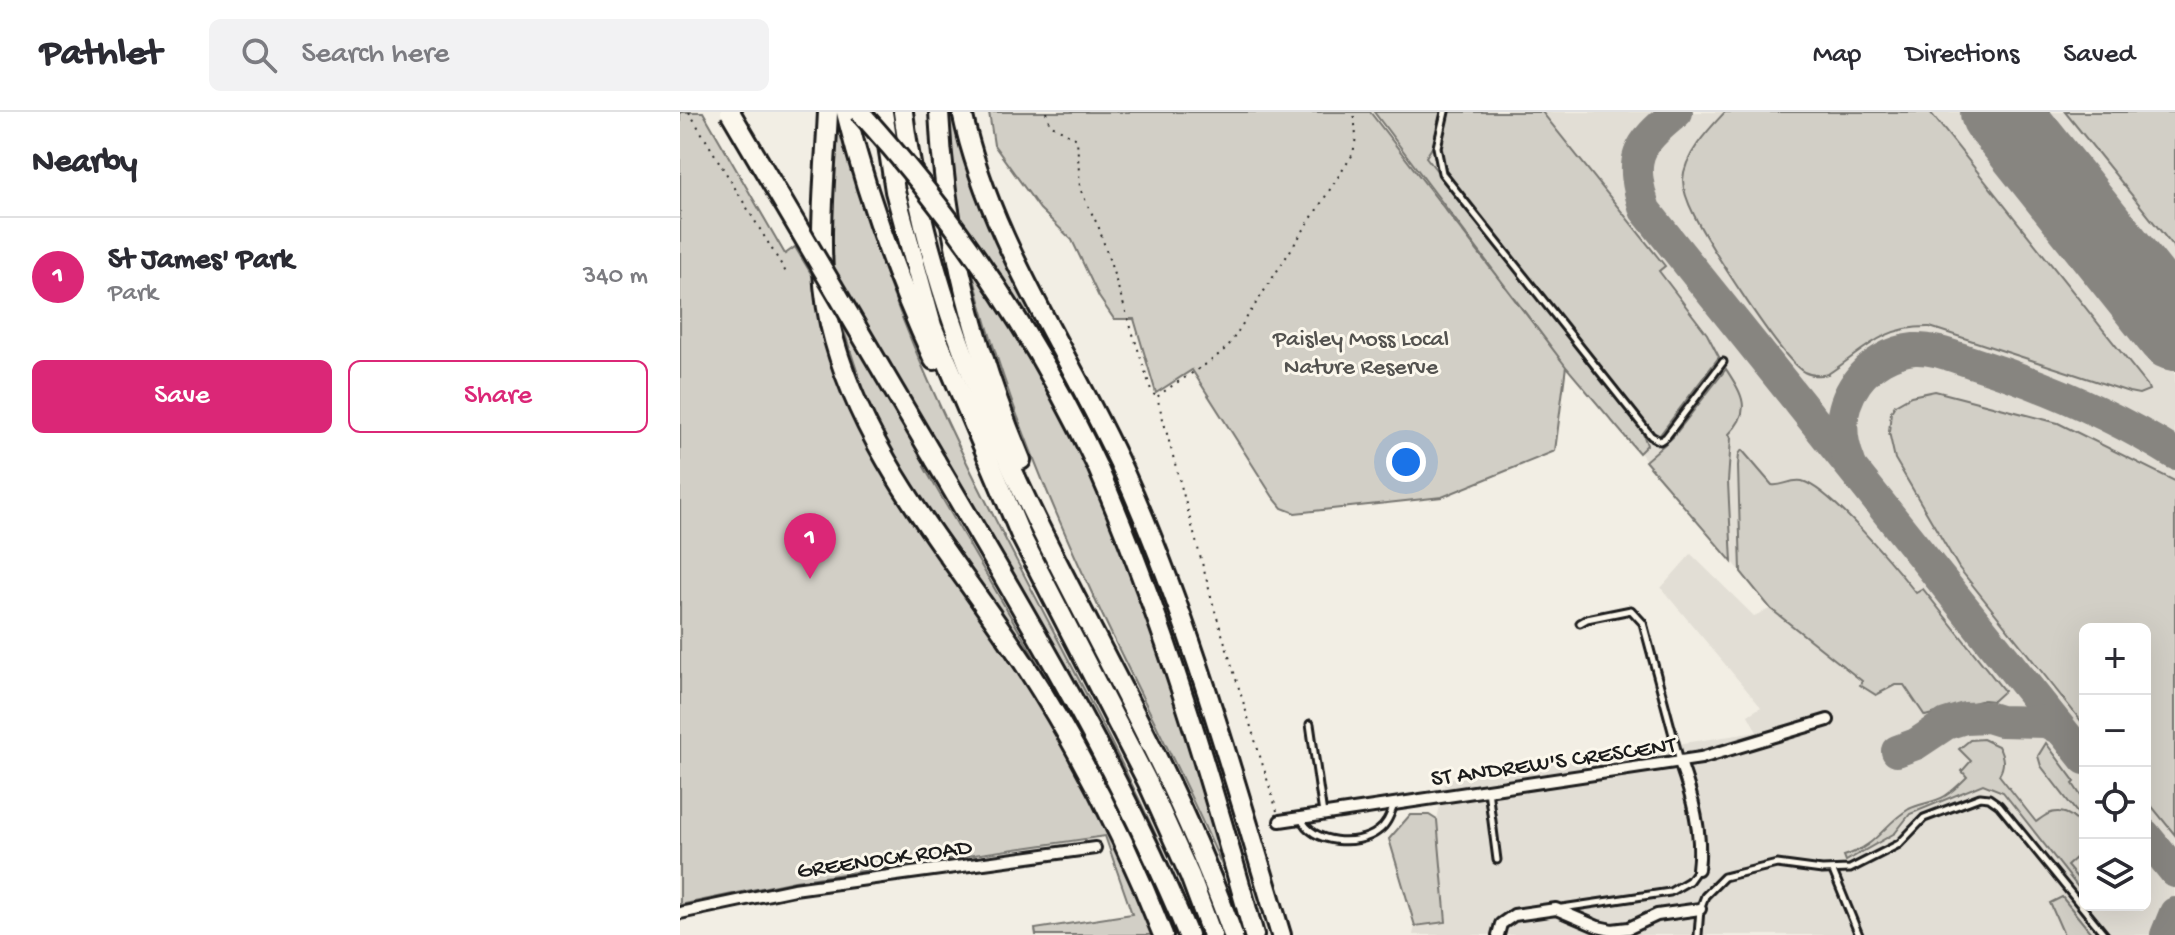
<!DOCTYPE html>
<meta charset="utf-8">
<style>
body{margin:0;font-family:"Gochi Hand",sans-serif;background:#f2f2f3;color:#2b2b33}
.controls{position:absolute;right:24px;bottom:24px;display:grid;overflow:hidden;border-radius:12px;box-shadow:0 8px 32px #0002}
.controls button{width:72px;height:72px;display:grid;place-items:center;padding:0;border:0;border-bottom:2px solid #e1e1e2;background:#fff;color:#2b2b33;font:40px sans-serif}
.you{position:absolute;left:726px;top:350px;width:28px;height:28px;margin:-20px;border:6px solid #fff;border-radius:50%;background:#1a73e8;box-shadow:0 0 0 12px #1a73e833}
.badge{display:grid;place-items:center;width:52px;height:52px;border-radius:50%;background:#db2777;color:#fff;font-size:26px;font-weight:700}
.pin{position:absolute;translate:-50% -66px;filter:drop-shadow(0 2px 4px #0008)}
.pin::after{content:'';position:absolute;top:42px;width:28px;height:24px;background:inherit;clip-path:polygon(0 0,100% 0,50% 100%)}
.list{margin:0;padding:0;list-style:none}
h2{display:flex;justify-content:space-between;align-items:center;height:104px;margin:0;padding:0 32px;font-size:34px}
h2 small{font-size:26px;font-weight:400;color:#7c7c81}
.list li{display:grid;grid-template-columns:52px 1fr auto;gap:24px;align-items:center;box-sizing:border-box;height:120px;padding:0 32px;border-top:2px solid #e1e1e2}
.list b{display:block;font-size:30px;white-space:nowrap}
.list p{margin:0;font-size:26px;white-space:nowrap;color:#7c7c81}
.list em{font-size:26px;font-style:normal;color:#7c7c81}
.actions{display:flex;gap:16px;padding:24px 32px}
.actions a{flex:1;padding:18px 0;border:2px solid #db2777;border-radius:12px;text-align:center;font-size:28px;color:#db2777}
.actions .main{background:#db2777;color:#fff}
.icon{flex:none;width:44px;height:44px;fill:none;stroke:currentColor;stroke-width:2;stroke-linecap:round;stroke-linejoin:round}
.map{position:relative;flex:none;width:1495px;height:823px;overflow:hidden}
header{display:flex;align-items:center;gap:48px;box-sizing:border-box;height:112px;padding:0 40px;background:#fff;border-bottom:2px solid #e1e1e2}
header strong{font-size:38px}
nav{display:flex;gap:44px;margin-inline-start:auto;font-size:28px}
.search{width:560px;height:72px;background:#f2f2f3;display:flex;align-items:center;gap:20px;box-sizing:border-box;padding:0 28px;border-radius:12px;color:#7c7c81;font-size:30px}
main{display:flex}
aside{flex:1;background:#fff}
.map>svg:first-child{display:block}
</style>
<header>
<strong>Pathlet</strong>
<div class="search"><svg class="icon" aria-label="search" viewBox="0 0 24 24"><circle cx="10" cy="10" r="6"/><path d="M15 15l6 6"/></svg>Search here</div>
<nav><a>Map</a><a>Directions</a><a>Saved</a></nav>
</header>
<main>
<aside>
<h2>Nearby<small></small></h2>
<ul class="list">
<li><span class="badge">1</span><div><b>St James' Park</b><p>Park</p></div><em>340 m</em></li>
</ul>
<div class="actions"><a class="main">Save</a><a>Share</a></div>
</aside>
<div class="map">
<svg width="1495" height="823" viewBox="0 0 1495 823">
<rect width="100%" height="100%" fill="#f2eee4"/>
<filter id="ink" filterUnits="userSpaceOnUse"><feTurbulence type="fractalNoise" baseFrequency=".0125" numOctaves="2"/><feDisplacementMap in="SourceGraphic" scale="16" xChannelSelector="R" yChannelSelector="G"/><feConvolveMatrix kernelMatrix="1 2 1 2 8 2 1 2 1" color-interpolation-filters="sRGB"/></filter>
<g filter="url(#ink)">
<path fill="#e2ded5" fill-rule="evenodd" d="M696,0H1495V823H733L735,814L766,809L757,708L765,667L1077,620L1068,603L1081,595L981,476L1011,442L1074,504L1092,496L960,341ZM1405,517H1465V793H1405Z"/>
<g fill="#d2cfc6" stroke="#777671" stroke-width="2">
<path d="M0,0H23L105,142L115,135L138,173L188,322L232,408L361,593L420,694L478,823H356L355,817L452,802L425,724L115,769L0,793Z"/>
<path d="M265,0H274L430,348L409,360C472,494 509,640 553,780C511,677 458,580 411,479C341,328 279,167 265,0Z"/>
<path d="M309,0H690L886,254L875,339L762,385L615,401L602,396L593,385L512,258L476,281L454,207H434L419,185L392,128L360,97L314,33Z"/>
<path d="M694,0H761L753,34L746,45L961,316L967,333L959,341L887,256Z"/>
<path d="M769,0H862L985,154L979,159L1027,222L1039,245L979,324L974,321L764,60C759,37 763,22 769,0Z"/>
<path d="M1045,0H1250L1467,273L1469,278L1459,282L1449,280L1250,215C1201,214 1185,238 1148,262C1140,264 1132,264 1124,260C1101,247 1028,131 1014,103C1009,93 1003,79 1003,68C1004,43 1029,17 1045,0Z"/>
<path d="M1385,0H1495V137Z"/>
<path d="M156,16H163C224,297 401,534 508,797C435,641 351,492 264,344L244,355L378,586L257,412L209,338L191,302L165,222L152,152V65Z"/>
<path d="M1046,257C1062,282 1073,298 1049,322L1051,326L1048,370L1052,450L965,349L993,325Z"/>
<path d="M1255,279L1378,311L1495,369V723L1465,686V517H1405V614L1279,456L1215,347L1209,320L1211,300L1215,293L1231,284Z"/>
<path d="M1062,338L1092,373C1102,375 1110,367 1122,369C1151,377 1216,456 1236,481L1243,477L1324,579L1313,589L1304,588L1245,604L1224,573H1215L1196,583L1180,573L1182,569L1091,497L1061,460L1058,354L1059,342Z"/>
<path d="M1303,627L1318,634C1324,645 1325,653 1319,663L1356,710C1363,705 1370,699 1379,700C1397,701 1411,724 1401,740C1398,745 1391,750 1387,754L1399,768L1405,763V784L1323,680L1303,672L1230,702L1215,721L1166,749L1164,744C1199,733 1202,713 1229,697C1240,691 1254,691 1265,684C1273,679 1281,671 1287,665L1282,659L1291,649L1279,637L1290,628Z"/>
<path d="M1366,631L1395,670L1393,672L1405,690V711L1361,654L1358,644Z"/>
<path d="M730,703H749L757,708L766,810L735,814L709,727Z"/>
<path d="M1382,785L1411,821L1409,823H1384L1370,791Z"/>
</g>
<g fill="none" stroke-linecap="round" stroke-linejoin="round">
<g stroke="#878580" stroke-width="32">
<path d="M997,0C955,34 949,46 965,98L1405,647"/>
<path d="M1170,351C1158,322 1159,295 1177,270C1190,252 1212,239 1234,237C1254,236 1275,245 1294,251C1363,273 1433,303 1495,342"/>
<path d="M1217,639L1236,632L1266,612L1285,606L1307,605L1320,609L1366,610L1381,618"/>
<path d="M1465,723L1495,760"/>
<path d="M1486,823L1495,801"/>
</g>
<path stroke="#878580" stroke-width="80" d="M1320,0L1495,219"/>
<g stroke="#1c1c1c" stroke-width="11">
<g id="lane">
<path d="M765,0L757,35L762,61L971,324L980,329L986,325L1043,250"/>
<path d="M900,511L907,507L951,498L963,511L1000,649"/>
<path d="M630,612L643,702"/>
<path d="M808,678L817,748"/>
<path d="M621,706C631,732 678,735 698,719C707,713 710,703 714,693"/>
<path d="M1153,759L1179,823"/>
<path d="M882,796L990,780L1009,769L1017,758"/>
<path d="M1018,823L1020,797L1025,784L1044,765L1097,752L1142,758L1170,757L1219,732L1244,706L1300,685L1309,686L1319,693L1425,823"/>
</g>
</g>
<g stroke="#1c1c1c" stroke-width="16">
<g id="street">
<path d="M1000,650C1012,684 1023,721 1018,757"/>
<path d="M600,709L1021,646L1148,608"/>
<path d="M0,801L114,777L415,736"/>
<path d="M818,823L821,812L834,803L876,797L918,815L932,818L949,816L977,803L1020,797"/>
</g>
</g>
<g stroke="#1c1c1c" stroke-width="24">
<g id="highway">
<path d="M148,0C145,69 135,144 150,212C180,342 274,444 345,553C400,638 446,729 483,823"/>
<path d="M166,0C187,85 217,168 254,248"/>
<path d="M203,0L215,79L252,214L342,426L468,671L510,764L532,823"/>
<path d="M223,0C242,154 300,297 369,434C434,563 505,687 553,823"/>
<path d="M259,0C264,119 295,238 341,348"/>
<path d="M282,0C309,128 389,240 443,358C510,506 554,668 601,823"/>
<path d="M255,348C346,503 439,657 508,823"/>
<path d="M417,354C483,505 530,665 574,823"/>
</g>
</g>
<g stroke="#1c1c1c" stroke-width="2" stroke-dasharray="2 6" stroke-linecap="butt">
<path d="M9,0L107,162"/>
<path d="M366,0L370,12L397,27L400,77L419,116L472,281L476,284"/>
<path d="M597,699L535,499L477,285C500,266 528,255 549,233L673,42L676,25L674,0"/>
</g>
<use href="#lane" stroke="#fbf7ec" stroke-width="5"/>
<use href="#street" stroke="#fbf7ec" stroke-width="10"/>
<use href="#highway" stroke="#fbf7ec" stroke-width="18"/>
<g stroke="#1c1c1c" stroke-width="24" stroke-linecap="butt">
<g id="highway-bridge">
<path d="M50,0L255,348"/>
<path d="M180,0C277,107 356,224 417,354"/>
</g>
</g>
<use href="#highway-bridge" stroke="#fbf7ec" stroke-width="18"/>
</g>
</g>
<g text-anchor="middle" stroke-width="6" stroke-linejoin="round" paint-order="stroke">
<g font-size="24" fill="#53524f" stroke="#fbf7ec">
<text x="681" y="233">Paisley Moss Local<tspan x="681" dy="28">Nature Reserve</tspan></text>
</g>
<g font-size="24" fill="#1c1c1c" stroke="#fbf7ec">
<text transform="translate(873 648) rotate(-8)" y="8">ST ANDREW'S CRESCENT</text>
<text transform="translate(204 745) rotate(-8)" y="8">GREENOCK ROAD</text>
</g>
</g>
</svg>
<div class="controls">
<button>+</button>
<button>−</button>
<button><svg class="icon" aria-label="locate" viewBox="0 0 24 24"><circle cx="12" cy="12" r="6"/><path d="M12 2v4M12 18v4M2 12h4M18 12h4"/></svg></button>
<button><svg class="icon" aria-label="layers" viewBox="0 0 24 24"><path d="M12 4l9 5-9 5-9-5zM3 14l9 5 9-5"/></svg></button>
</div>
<div class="you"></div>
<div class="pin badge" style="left:130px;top:467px">1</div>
</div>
</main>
